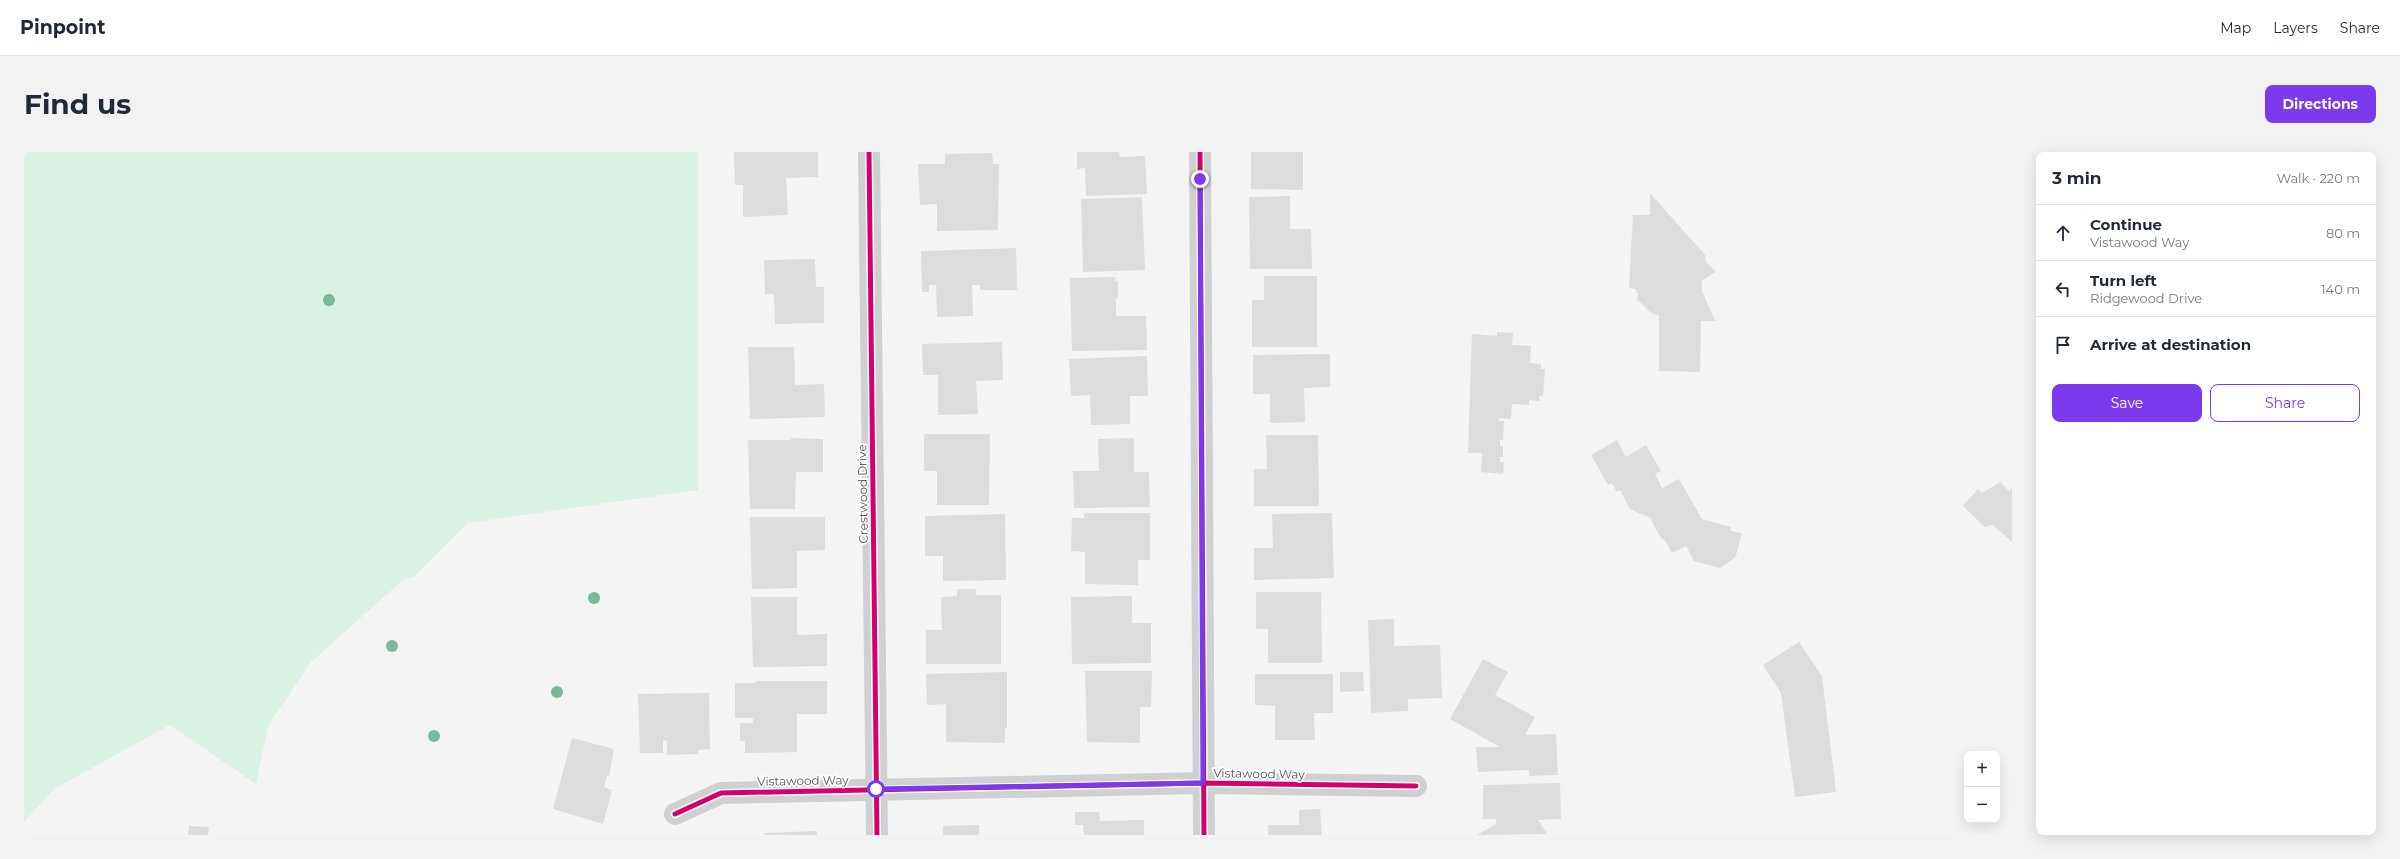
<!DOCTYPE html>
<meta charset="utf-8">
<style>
body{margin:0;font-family:Montserrat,sans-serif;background:#f2f2f3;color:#1f2937}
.controls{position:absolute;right:12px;bottom:12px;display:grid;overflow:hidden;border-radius:8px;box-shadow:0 4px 16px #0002}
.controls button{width:36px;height:36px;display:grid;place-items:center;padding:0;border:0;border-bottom:1px solid #e0e1e3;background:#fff;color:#1f2937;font:20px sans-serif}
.stop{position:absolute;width:12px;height:12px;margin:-9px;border:3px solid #7c3aed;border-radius:50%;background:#fff}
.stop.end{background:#7c3aed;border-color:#fff;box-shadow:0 1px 4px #0008}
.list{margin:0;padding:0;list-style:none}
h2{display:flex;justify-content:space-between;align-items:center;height:52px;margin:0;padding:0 16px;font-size:17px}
h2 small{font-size:13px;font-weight:400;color:#747a83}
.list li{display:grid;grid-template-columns:26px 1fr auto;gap:12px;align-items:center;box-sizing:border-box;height:56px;padding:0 16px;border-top:1px solid #e0e1e3}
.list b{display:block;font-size:15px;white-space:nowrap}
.list p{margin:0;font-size:13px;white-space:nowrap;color:#747a83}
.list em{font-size:13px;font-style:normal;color:#747a83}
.actions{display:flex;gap:8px;padding:12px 16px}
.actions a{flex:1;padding:9px 0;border:1px solid #7c3aed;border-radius:8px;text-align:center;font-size:14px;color:#7c3aed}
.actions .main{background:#7c3aed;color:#fff}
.icon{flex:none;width:22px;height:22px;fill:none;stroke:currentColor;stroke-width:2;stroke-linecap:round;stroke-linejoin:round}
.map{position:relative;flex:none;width:1988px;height:683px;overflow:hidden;border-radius:8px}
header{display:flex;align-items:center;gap:24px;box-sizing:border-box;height:56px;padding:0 20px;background:#fff;border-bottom:1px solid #e0e1e3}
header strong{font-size:19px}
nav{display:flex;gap:22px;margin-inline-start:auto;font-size:14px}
.intro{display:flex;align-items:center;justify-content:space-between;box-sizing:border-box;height:96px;padding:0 24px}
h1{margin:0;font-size:28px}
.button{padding:10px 18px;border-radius:8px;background:#7c3aed;color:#fff;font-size:14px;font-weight:700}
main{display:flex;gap:24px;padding:0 24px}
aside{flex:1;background:#fff;border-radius:8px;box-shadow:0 4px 16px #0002}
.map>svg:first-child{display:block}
</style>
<header>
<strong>Pinpoint</strong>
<nav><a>Map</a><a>Layers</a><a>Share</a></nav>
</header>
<div class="intro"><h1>Find us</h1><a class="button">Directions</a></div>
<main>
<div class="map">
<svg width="1988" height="683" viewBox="0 0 1988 683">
<rect width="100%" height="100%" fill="#f4f4f4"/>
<path fill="#d9f2e3" d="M0,0H674V338L444,371L391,424L381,426L287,510L244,574L232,632L146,573L30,637L0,670Z"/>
<g fill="#ddddde">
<path d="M710,0H794V25L762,26L764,61L763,63L719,65V33H711Z"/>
<path d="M1053,0H1095L1096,5L1121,4L1123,42L1062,44L1061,16L1053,17Z"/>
<path d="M1227,0H1279V38L1227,37Z"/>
<path d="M968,1L969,12H975L974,78L913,79V52L896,53L894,12H921V2Z"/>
<path d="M1626,41L1681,103L1682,110L1692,119L1678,129V139L1691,169H1677L1676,220L1635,219V164L1626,160L1613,147L1614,142L1611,137L1605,136L1609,63H1626Z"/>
<path d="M1266,44V77H1287L1288,117H1226L1225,45Z"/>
<path d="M1118,45L1121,118L1059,120L1057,47Z"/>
<path d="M992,96L993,138H956V133H948L949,164L913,165L912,133H905V140H898L897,99Z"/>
<path d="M791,107L792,135H800V171L751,172L750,142H741L740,108Z"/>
<path d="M1240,124H1293V195H1228V148H1240Z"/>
<path d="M1091,125L1092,129H1094V146L1092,145V164H1122L1123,198L1048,199L1046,126Z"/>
<path d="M1473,180L1489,181L1488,193L1507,194L1506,211L1517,212V217H1521L1519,244H1515L1516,249L1505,248V253L1488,252L1487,267L1475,266V269H1480L1479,288H1476V294H1479V305H1476V310H1480L1479,322L1457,320L1458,301H1444L1448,182L1473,184Z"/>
<path d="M978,190L979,228L952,229L954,262L914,263V223H899L898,192Z"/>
<path d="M724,195H770L771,233L800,232L801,265L726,267Z"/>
<path d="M1306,202V235L1280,236L1281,270L1246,271V242H1229V203Z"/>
<path d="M1123,204L1124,244H1106V272L1067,273L1066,243L1047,244L1045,207Z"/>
<path d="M900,282H966L965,353H913V319H900Z"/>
<path d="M1242,283H1294L1295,354H1230V317H1243Z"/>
<path d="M767,286L799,287V320H772L771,357H726L724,288H767Z"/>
<path d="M1110,286V320H1125L1126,355L1050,356L1049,319H1075L1074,287Z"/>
<path d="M1593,288L1602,305L1622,293L1637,319L1631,322L1638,336L1655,327L1678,367L1707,375V379L1718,381L1712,403L1709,407L1696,416L1670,409L1662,394L1648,401L1640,387L1638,388L1627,368L1629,367L1606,357L1596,338L1593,340L1588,331L1584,333L1567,303Z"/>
<path d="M1976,330L1985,339L1988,336V390L1969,373L1961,375L1939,354L1954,337L1958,341Z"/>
<path d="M1060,361H1126V408H1114V433L1061,432V400L1047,399L1048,366H1060Z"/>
<path d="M1308,361L1310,426L1230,428V396H1249L1248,362Z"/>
<path d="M981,362L982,428L919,429V404H901V364Z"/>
<path d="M726,365H801V398L773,399V436L728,437Z"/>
<path d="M933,437H952V443H977V512H902V478H918L917,445L933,444Z"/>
<path d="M1232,440H1297L1298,511H1244V477H1232Z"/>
<path d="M1108,444V471H1127V511L1048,512L1047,445Z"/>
<path d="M727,445H773V483L803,482V514L729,515Z"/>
<path d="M1370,467V494L1416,493L1418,546L1384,547V559L1347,561L1344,468Z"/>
<path d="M1775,490L1798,524L1812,640L1771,645L1757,541L1739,513Z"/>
<path d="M1459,507L1484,520L1471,543L1511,565L1501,583L1532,582L1534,623L1505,624V618L1454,620L1452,595H1476L1426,567Z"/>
<path d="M1061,519H1128L1127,555H1116V591L1063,590Z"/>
<path d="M983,520V576H981V591L922,590V552L903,553L902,522Z"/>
<path d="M1316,520H1339L1340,539L1316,540Z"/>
<path d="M1231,522H1309V561H1290L1291,588H1251V554L1231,553Z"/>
<path d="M732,529H803V562H773V600L721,601V589H716V571H729V566H711V531H731Z"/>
<path d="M685,541L686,597L674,598V602L643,603V589L639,588V601H616L614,542Z"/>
<path d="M548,586L590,597L585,625L583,624L580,635L588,638L579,672L529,657Z"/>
<path d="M1536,631L1537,667L1514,668L1523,682L1453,683L1472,672V667H1459V633Z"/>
<path d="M1296,657L1298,683H1244V673H1275V658Z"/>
<path d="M1051,660H1075L1076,669L1120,668V683H1060L1059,673H1051Z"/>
<path d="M955,673V683H919V674Z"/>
<path d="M165,674L185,675L184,683H164Z"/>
<path d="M793,679V683H740V681Z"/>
</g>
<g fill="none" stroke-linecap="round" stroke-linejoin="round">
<g stroke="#ced0d2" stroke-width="22">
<path d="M845,0L853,683"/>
<path d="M1176,0L1180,683"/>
<path d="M651,662L697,641L1179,631L1392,634"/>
</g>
<g stroke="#fff" stroke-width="8">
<g id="cycleway">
<path d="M845,0L853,683"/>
<path d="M1176,0L1180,683"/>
<path d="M651,662L697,641L1179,631L1392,634"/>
</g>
</g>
<use href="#cycleway" stroke="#d6006c" stroke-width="5"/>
</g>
<g fill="#7ab899">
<circle cx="305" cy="148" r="6"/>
<circle cx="570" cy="446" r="6"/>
<circle cx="368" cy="494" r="6"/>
<circle cx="533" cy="540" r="6"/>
<circle cx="410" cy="584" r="6"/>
</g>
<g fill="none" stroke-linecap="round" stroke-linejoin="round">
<path stroke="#7c3aed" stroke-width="5" d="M852,637L1179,631L1176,27"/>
</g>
<g text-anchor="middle" stroke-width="3.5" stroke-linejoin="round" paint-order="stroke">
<g font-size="12" fill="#4a5661" stroke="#fff">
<text transform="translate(839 342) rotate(-91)" y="4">Crestwood Drive</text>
<text transform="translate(1235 622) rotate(1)" y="4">Vistawood Way</text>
<text transform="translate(779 629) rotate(-1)" y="4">Vistawood Way</text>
</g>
</g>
</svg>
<div class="controls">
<button>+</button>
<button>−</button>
</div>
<div class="stop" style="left:852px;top:637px"></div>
<div class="stop end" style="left:1176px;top:27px"></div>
</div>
<aside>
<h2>3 min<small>Walk · 220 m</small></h2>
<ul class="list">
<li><svg class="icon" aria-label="ahead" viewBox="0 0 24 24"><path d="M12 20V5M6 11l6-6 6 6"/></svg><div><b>Continue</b><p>Vistawood Way</p></div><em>80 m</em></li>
<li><svg class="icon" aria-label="left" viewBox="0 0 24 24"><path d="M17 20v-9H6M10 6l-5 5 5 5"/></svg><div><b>Turn left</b><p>Ridgewood Drive</p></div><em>140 m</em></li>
<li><svg class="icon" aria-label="arrive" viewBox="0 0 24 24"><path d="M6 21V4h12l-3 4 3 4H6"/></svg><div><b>Arrive at destination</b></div></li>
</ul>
<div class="actions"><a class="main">Save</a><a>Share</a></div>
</aside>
</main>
